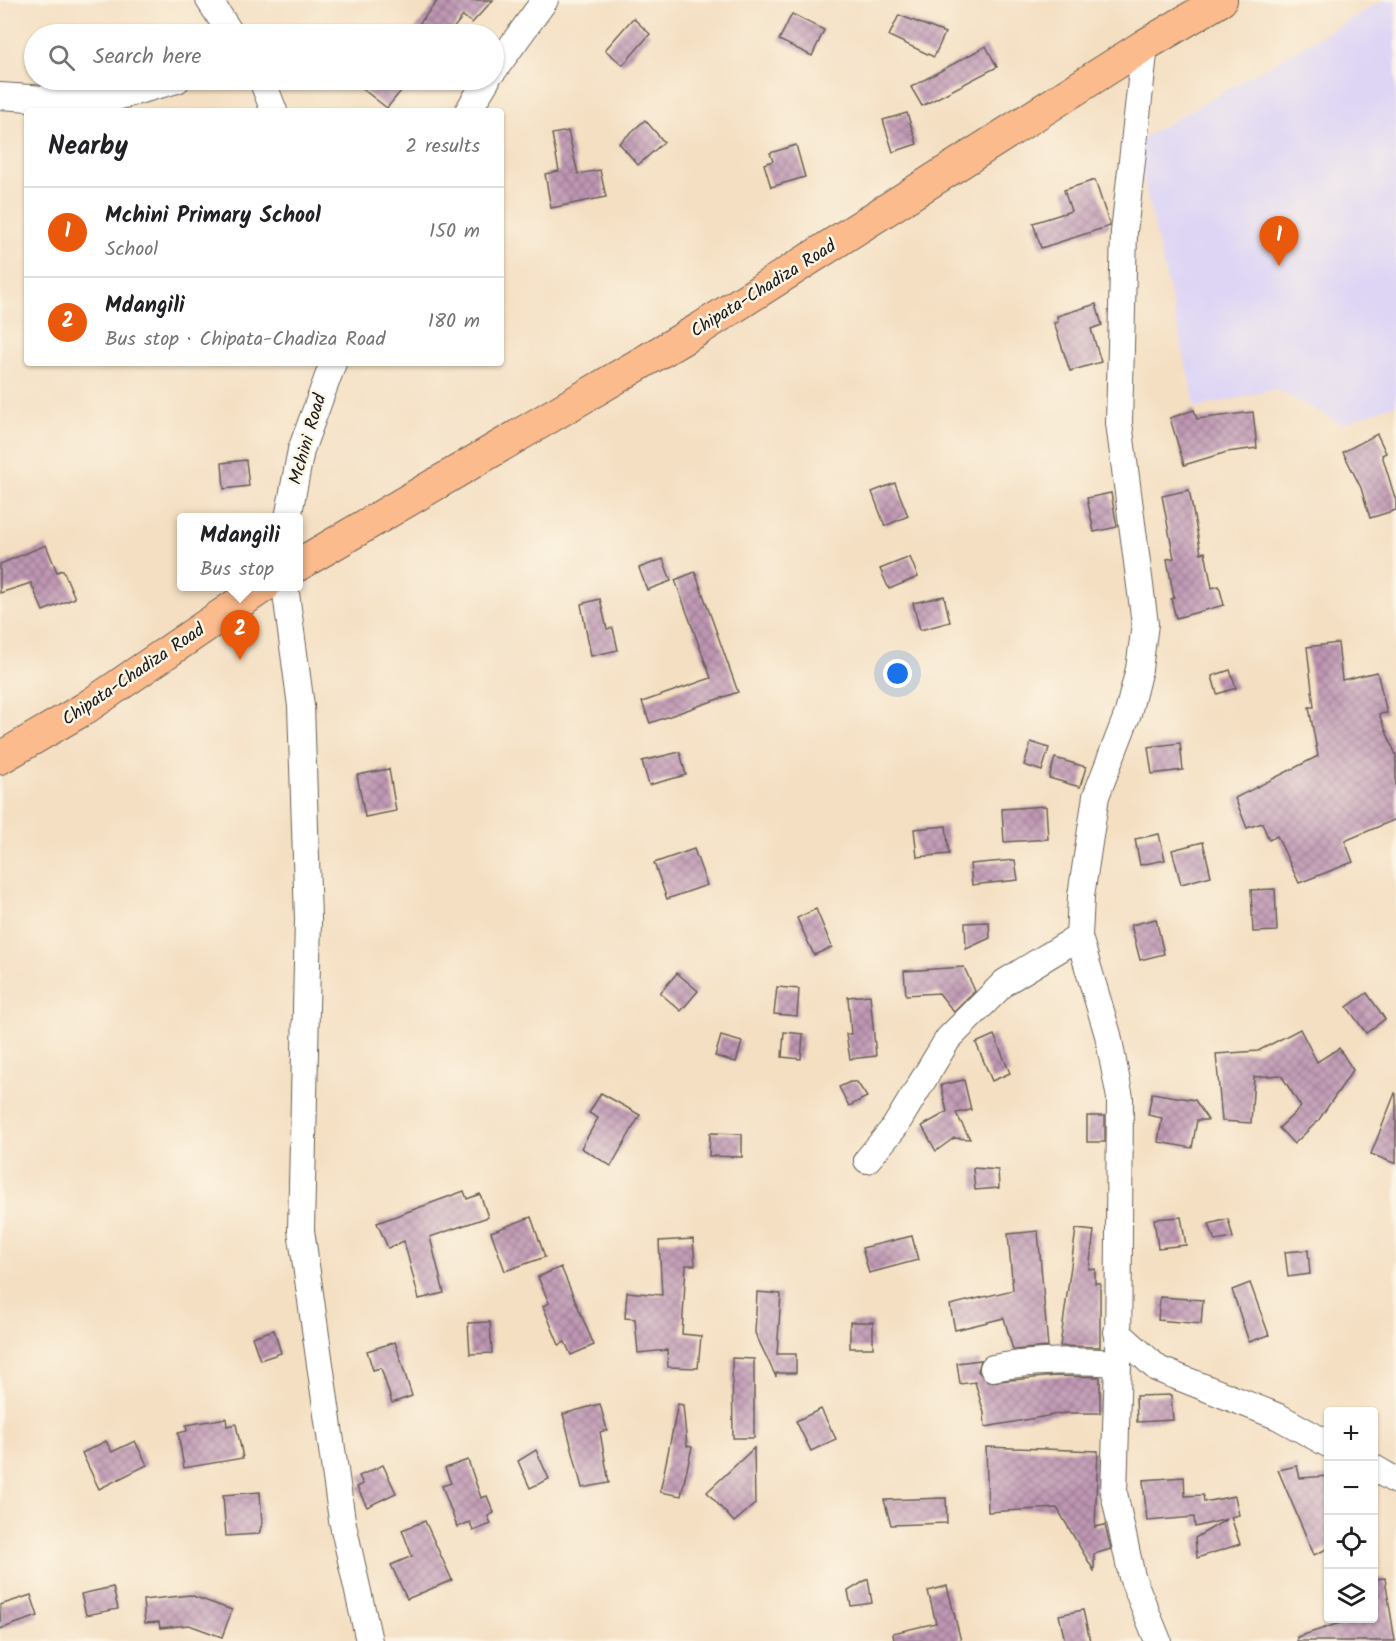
<!DOCTYPE html>
<meta charset="utf-8">
<style>
body{margin:0;font-family:Kalam,sans-serif;background:#f6f6f6;color:#202124}
.controls{position:absolute;right:18px;bottom:18px;display:grid;overflow:hidden;border-radius:6px;box-shadow:0 2px 4px #0004}
.controls button{width:54px;height:54px;display:grid;place-items:center;padding:0;border:0;border-bottom:2px solid #e0e0e0;background:#fff;color:#202124;font:30px sans-serif}
.you{position:absolute;left:898px;top:674px;width:21px;height:21px;margin:-15px;border:4px solid #fff;border-radius:50%;background:#1a73e8;box-shadow:0 0 0 9px #1a73e833}
.badge{display:grid;place-items:center;width:39px;height:39px;border-radius:50%;background:#ea580c;color:#fff;font-size:20px;font-weight:700}
.pin{position:absolute;translate:-50% -50px;filter:drop-shadow(0 2px 3px #0008)}
.pin::after{content:'';position:absolute;top:32px;width:21px;height:18px;background:inherit;clip-path:polygon(0 0,100% 0,50% 100%)}
.popup{position:absolute;left:177px;top:513px;width:126px;height:78px;box-sizing:border-box;display:grid;place-content:center;border-radius:6px;background:#fff;filter:drop-shadow(0 2px 4px #0005);font-size:20px;white-space:nowrap;color:#757577}
.popup b{font-size:22px;color:#202124}
.popup::after{content:'';position:absolute;left:50%;top:100%;margin-left:-12px;border:12px solid transparent;border-top-color:#fff}
.list{margin:0;padding:0;list-style:none}
h2{display:flex;justify-content:space-between;align-items:center;height:78px;margin:0;padding:0 24px;font-size:26px}
h2 small{font-size:20px;font-weight:400;color:#757577}
.list li{display:grid;grid-template-columns:39px 1fr auto;gap:18px;align-items:center;box-sizing:border-box;height:90px;padding:0 24px;border-top:2px solid #e0e0e0}
.list b{display:block;font-size:22px;white-space:nowrap}
.list p{margin:0;font-size:20px;white-space:nowrap;color:#757577}
.list em{font-size:20px;font-style:normal;color:#757577}
.icon{flex:none;width:33px;height:33px;fill:none;stroke:currentColor;stroke-width:2;stroke-linecap:round;stroke-linejoin:round}
.map{position:relative;flex:none;width:1396px;height:1641px;overflow:hidden}
.search{position:absolute;background:#fff;box-shadow:0 2px 4px #0004;left:24px;top:24px;width:480px;height:66px;display:flex;align-items:center;gap:15px;box-sizing:border-box;padding:0 21px;border-radius:33px;color:#757577;font-size:22px}
.panel{position:absolute;background:#fff;box-shadow:0 2px 4px #0004;left:24px;top:108px;width:480px;height:258px;border-radius:6px}
.map>svg:first-child{display:block}
</style>
<div class="map">
<svg width="1396" height="1641" viewBox="0 0 1396 1641">
<defs>
<pattern id="building-cross-hatch" width="8" height="8" patternUnits="userSpaceOnUse" patternTransform="scale(1.5)"><rect width="8" height="8" fill="#bf97b4"/><path d="M0 0l8 8M0 8l8-8" fill="none" stroke="#9a7a92"/></pattern>
</defs>
<rect width="100%" height="100%" fill="#fcf5e5"/>
<filter id="ink" filterUnits="userSpaceOnUse"><feTurbulence type="fractalNoise" baseFrequency=".0167" numOctaves="2"/><feDisplacementMap in="SourceGraphic" scale="12" xChannelSelector="R" yChannelSelector="G"/><feConvolveMatrix kernelMatrix="1 2 1 2 8 2 1 2 1" color-interpolation-filters="sRGB"/></filter>
<filter id="wash" filterUnits="userSpaceOnUse"><feTurbulence type="fractalNoise" baseFrequency=".008" numOctaves="4" result="noise"/><feDisplacementMap in="SourceGraphic" scale="24" xChannelSelector="R" yChannelSelector="G"/><feGaussianBlur stdDeviation="1.35" result="paint"/><feColorMatrix in="noise" values="0 0 0 0 0 0 0 0 0 0 0 0 0 0 0 0 0 1.4 0 .05"/><feComposite in="paint" operator="in"/></filter>
<g filter="url(#wash)">
<rect width="100%" height="100%" fill="#f4dfc2"/>
<path fill="#ded5f5" d="M1384,0H1396V404L1342,424L1275,389L1196,408L1135,142Z"/>
<g id="blocks">
<g fill="url(#building-cross-hatch)">
<path d="M438,0H493L472,23L463,16L449,34H411Z"/>
<path d="M792,14L824,30L812,56L779,40Z"/>
<path d="M899,15L945,33L934,57L889,36Z"/>
<path d="M633,18L650,34L623,65L605,50Z"/>
<path d="M986,46L997,67L922,106L911,87Z"/>
<path d="M351,80H410L387,108Z"/>
<path d="M907,113L917,144L893,152L883,120Z"/>
<path d="M645,120L664,142L638,165L619,143Z"/>
<path d="M568,131L578,174L600,170L606,197L551,208L545,174L559,171L552,134Z"/>
<path d="M796,145L805,177L771,187L764,164L773,161L770,153Z"/>
<path d="M1095,180L1110,226L1041,248L1033,223L1071,211L1064,190Z"/>
<path d="M1096,304L1102,325L1091,329L1101,362L1070,371L1054,323L1058,322L1057,316Z"/>
<path d="M1194,410L1197,419L1253,412L1257,448L1227,452L1184,465L1170,418Z"/>
<path d="M1377,434L1386,453L1382,455L1396,501V510L1370,518L1361,488L1343,452Z"/>
<path d="M246,460L249,486L224,489L222,463Z"/>
<path d="M895,483L908,516L885,526L872,492Z"/>
<path d="M1189,490L1201,553L1205,552L1212,588L1219,586L1224,605L1176,618L1171,599L1174,598L1167,559L1174,558L1162,496Z"/>
<path d="M1111,493L1117,527L1094,532L1087,498Z"/>
<path d="M46,545L57,572L63,570L75,598L43,611L31,583L0,593V564Z"/>
<path d="M910,557L918,577L889,589L880,569Z"/>
<path d="M663,559L671,581L647,590L639,568Z"/>
<path d="M695,572L738,692L650,723L642,702L711,678L675,580Z"/>
<path d="M944,596L950,622L920,630L913,603Z"/>
<path d="M600,599L607,629L613,628L618,650L591,656L581,604Z"/>
<path d="M1338,643L1342,680L1377,672L1387,713L1379,714L1396,755V819L1345,841L1353,862L1299,883L1277,836L1269,840L1262,823L1247,828L1235,798L1318,756L1309,707H1314L1307,647Z"/>
<path d="M1230,670L1236,688L1217,694L1212,676Z"/>
<path d="M1031,742L1049,748L1042,771L1024,765Z"/>
<path d="M1180,743L1183,770L1152,774L1148,747Z"/>
<path d="M680,752L686,775L649,785L642,761Z"/>
<path d="M1055,758L1086,767L1080,787L1049,778Z"/>
<path d="M389,769L396,811L365,817L357,775Z"/>
<path d="M1046,806L1048,839L1004,842L1002,809Z"/>
<path d="M946,826L949,854L917,857L914,829Z"/>
<path d="M1159,834L1165,860L1140,865L1135,839Z"/>
<path d="M1203,842L1211,876L1181,884L1172,850Z"/>
<path d="M694,849L707,885L667,899L654,863Z"/>
<path d="M1015,860L1018,880L972,885L970,864Z"/>
<path d="M1275,889L1277,931L1253,932L1251,890Z"/>
<path d="M816,909L832,947L814,955L797,918Z"/>
<path d="M1156,919L1164,954L1140,960L1131,925Z"/>
<path d="M989,922L990,938L966,949L965,923Z"/>
<path d="M964,967L975,991L954,1012L939,993L906,995L904,971Z"/>
<path d="M677,973L698,991L681,1011L660,993Z"/>
<path d="M777,987L799,989L797,1016L774,1014Z"/>
<path d="M1367,993L1385,1019L1366,1033L1347,1007Z"/>
<path d="M870,995L876,1056L850,1059L846,1034H851L848,997Z"/>
<path d="M1300,1029L1317,1062L1339,1048L1353,1070L1318,1121L1294,1144L1279,1128L1301,1107L1281,1075L1254,1077L1251,1123L1222,1121L1216,1054L1258,1051Z"/>
<path d="M784,1032L803,1034L801,1059L782,1057Z"/>
<path d="M994,1035L1010,1073L992,1081L976,1043Z"/>
<path d="M721,1036L742,1042L736,1062L715,1056Z"/>
<path d="M964,1080L971,1110L956,1113L970,1139L954,1138L936,1151L922,1126L947,1112L941,1085Z"/>
<path d="M850,1082H857L867,1097L849,1106L839,1087Z"/>
<path d="M601,1093L640,1115L611,1166L581,1148L598,1118L589,1113Z"/>
<path d="M1152,1093L1195,1100L1208,1120H1197L1192,1148L1158,1142L1162,1118L1148,1115Z"/>
<path d="M1395,1093L1396,1094V1164L1371,1154Z"/>
<rect x="1087" y="1116" width="18" height="26"/>
<path d="M710,1133L742,1134V1157L709,1156Z"/>
<path d="M973,1168L998,1170L999,1188L975,1190Z"/>
<path d="M464,1191L467,1199L480,1194L488,1217L430,1237L444,1293L419,1299L404,1241L388,1248L377,1223Z"/>
<path d="M531,1217L545,1257L505,1271L491,1232Z"/>
<path d="M1181,1217L1186,1245L1158,1248L1154,1219Z"/>
<path d="M1228,1219L1233,1238L1215,1241L1209,1224Z"/>
<path d="M1076,1229L1094,1231L1089,1269H1095V1283H1100V1347L1060,1346Z"/>
<path d="M1038,1231L1048,1347L1013,1350L1004,1318L955,1330L950,1305L1013,1290L1008,1234Z"/>
<path d="M912,1236L918,1260L869,1273L862,1248Z"/>
<path d="M693,1239L695,1265H686L682,1334L701,1336L698,1368L668,1367L667,1350L638,1353L635,1319L625,1318L627,1292L662,1295L659,1241Z"/>
<path d="M1308,1250L1310,1274L1288,1277L1285,1252Z"/>
<path d="M561,1267L594,1345L571,1355L565,1342L559,1345L543,1306L549,1303L538,1277Z"/>
<path d="M1250,1283L1269,1335L1249,1342L1232,1290Z"/>
<path d="M757,1292L781,1294L777,1354H796V1373H776V1377L755,1333Z"/>
<path d="M1160,1297L1203,1300L1201,1324L1158,1320Z"/>
<path d="M490,1322L492,1353L470,1354L468,1323Z"/>
<rect x="850" y="1322" width="23" height="26"/>
<path d="M274,1330L281,1353L260,1360L252,1337Z"/>
<path d="M395,1342L412,1396L392,1403L381,1368L373,1370L367,1351Z"/>
<path d="M732,1358L754,1359V1438H733Z"/>
<path d="M981,1360L978,1371L988,1382L1056,1376L1100,1377V1413H1064L985,1427L984,1413L975,1382L960,1384L957,1363Z"/>
<path d="M1171,1395L1173,1420L1137,1422L1136,1396Z"/>
<path d="M600,1404L607,1430L600,1432L609,1483L582,1488L563,1414Z"/>
<path d="M678,1404L683,1405L687,1446L692,1447L681,1496L660,1492Z"/>
<path d="M821,1409L836,1439L811,1451L796,1421Z"/>
<path d="M226,1418L227,1426L236,1424L243,1458L184,1468L178,1433L187,1431L186,1425Z"/>
<path d="M106,1441L112,1452L135,1441L147,1465L99,1489L82,1453Z"/>
<path d="M986,1447L1098,1451L1095,1527L1105,1525L1111,1549L1094,1554V1571L1057,1508L988,1512Z"/>
<path d="M754,1448L755,1504L734,1522L707,1492Z"/>
<path d="M536,1450L549,1479L530,1488L518,1461Z"/>
<path d="M468,1460L481,1498L487,1496L494,1513L488,1516L491,1524L473,1531L470,1522L457,1527L442,1486L451,1483L445,1468Z"/>
<path d="M383,1465L396,1493L367,1507L357,1487L363,1484L359,1476Z"/>
<path d="M1297,1466L1300,1478L1329,1476V1548L1314,1555L1278,1470Z"/>
<path d="M1184,1477L1185,1496L1203,1495L1204,1502L1235,1496L1239,1515L1231,1517L1240,1544L1197,1558L1195,1538L1227,1519L1195,1527L1194,1517L1147,1521L1143,1480Z"/>
<path d="M260,1492L262,1524L259,1534L226,1536L223,1495Z"/>
<path d="M946,1498L947,1523L891,1525L884,1500Z"/>
<path d="M425,1521L452,1580L407,1599L391,1565L412,1556L402,1530Z"/>
<path d="M1385,1578L1395,1641H1297V1637L1343,1622L1374,1618V1579Z"/>
<path d="M868,1579L872,1603L851,1606L848,1591Z"/>
<path d="M947,1586L961,1641H894L893,1633L936,1623L928,1591Z"/>
<path d="M113,1587L118,1609L86,1615L81,1594Z"/>
<path d="M31,1595L38,1616L0,1629V1605Z"/>
<path d="M190,1595L232,1610L222,1637L189,1625L160,1628L159,1622L145,1623L143,1600Z"/>
<path d="M1083,1610L1090,1641H1065L1059,1615Z"/>
</g>
</g>
</g>
<g filter="url(#ink)">
<use href="#blocks" fill-opacity="0" stroke="#686056" stroke-width="1.5"/>
<g fill="none" stroke-linecap="round" stroke-linejoin="round">
<g stroke="#686056" stroke-width="28">
<g id="minor">
<path d="M209,0L231,34"/>
<path d="M1145,45L1124,232L1119,423L1145,624L1139,669L1128,713L1096,796L1081,896L1079,937L1108,1035L1120,1098L1118,1363L1114,1493L1132,1577L1158,1641"/>
<path d="M494,70L545,0"/>
<path d="M262,80L274,111"/>
<path d="M0,96L75,101L113,98L177,80"/>
<path d="M468,111L487,80"/>
<path d="M288,518L301,450L333,363"/>
<path d="M285,586L301,706L308,919L301,1230L342,1520L369,1641"/>
<path d="M867,1160L894,1128L948,1039L1005,982L1079,937"/>
<path d="M1117,1332L1158,1369L1279,1417L1328,1444"/>
<path d="M993,1368C1036,1360 1075,1360 1118,1363"/>
<path d="M1374,1468L1396,1481"/>
</g>
</g>
<g stroke="#686056" stroke-width="34">
<g id="major">
<path d="M298,565L701,328L1145,45L1221,0"/>
<path d="M0,758L84,709L264,586"/>
</g>
</g>
<use href="#minor" stroke="#fff" stroke-width="26"/>
<use href="#major" stroke="#fbbb8c" stroke-width="32"/>
</g>
</g>
<g text-anchor="middle" stroke-width="5" stroke-linejoin="round" paint-order="stroke">
<g font-size="18" fill="#1c1c1c" stroke="#fcf5e5">
<text transform="translate(763 288) rotate(-32)" y="6">Chipata-Chadiza Road</text>
<text transform="translate(307 439) rotate(-74)" y="6">Mchini Road</text>
<text transform="translate(133 674) rotate(-34)" y="6">Chipata-Chadiza Road</text>
</g>
</g>
</svg>
<div class="controls">
<button>+</button>
<button>−</button>
<button><svg class="icon" aria-label="locate" viewBox="0 0 24 24"><circle cx="12" cy="12" r="6"/><path d="M12 2v4M12 18v4M2 12h4M18 12h4"/></svg></button>
<button><svg class="icon" aria-label="layers" viewBox="0 0 24 24"><path d="M12 4l9 5-9 5-9-5zM3 14l9 5 9-5"/></svg></button>
</div>
<div class="you"></div>
<div class="pin badge" style="left:1279px;top:266px">1</div>
<div class="pin badge" style="left:240px;top:660px">2</div>
<div class="popup"><b>Mdangili</b>Bus stop</div>
<div class="search"><svg class="icon" aria-label="search" viewBox="0 0 24 24"><circle cx="10" cy="10" r="6"/><path d="M15 15l6 6"/></svg>Search here</div>
<section class="panel">
<h2>Nearby<small>2 results</small></h2>
<ul class="list">
<li><span class="badge">1</span><div><b>Mchini Primary School</b><p>School</p></div><em>150 m</em></li>
<li><span class="badge">2</span><div><b>Mdangili</b><p>Bus stop · Chipata-Chadiza Road</p></div><em>180 m</em></li>
</ul>
</section>
</div>
